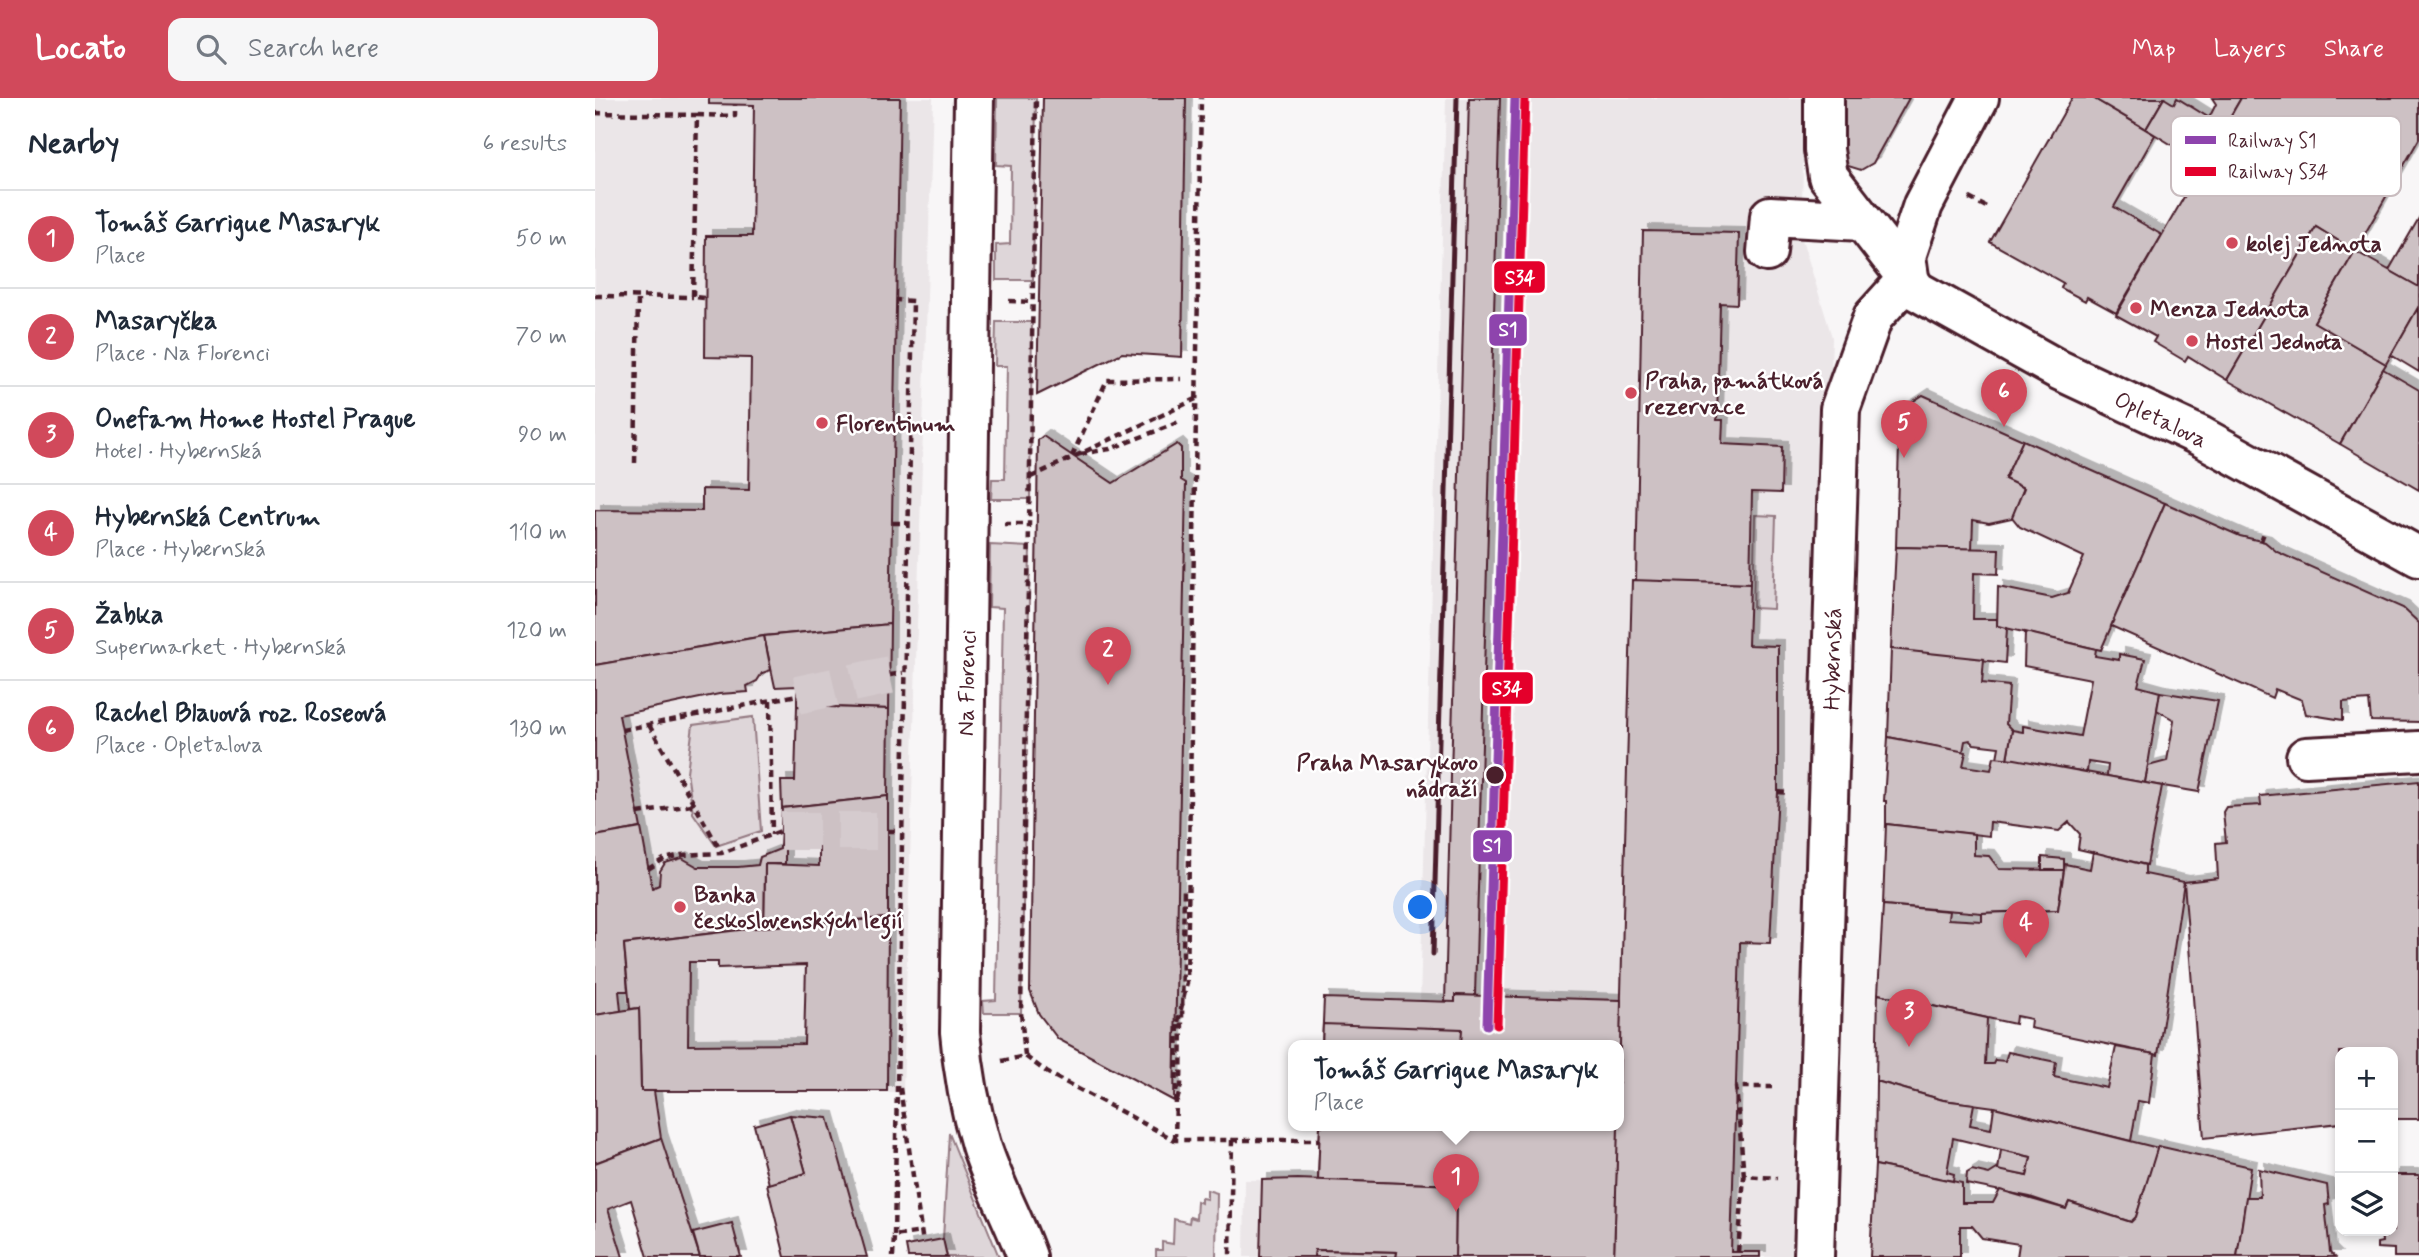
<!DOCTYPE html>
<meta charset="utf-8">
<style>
body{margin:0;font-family:Mynerve,sans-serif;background:#f6f6f7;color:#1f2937}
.controls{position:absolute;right:21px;bottom:21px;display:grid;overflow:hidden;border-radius:14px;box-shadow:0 4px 10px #0003}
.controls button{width:63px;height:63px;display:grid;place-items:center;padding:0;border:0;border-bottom:2px solid #e0e1e3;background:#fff;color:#1f2937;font:35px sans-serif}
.you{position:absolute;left:826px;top:810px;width:24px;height:24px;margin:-18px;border:5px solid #fff;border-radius:50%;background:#1a73e8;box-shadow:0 0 0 10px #1a73e833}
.badge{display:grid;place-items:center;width:46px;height:46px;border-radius:50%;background:#d1495b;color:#fff;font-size:23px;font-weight:700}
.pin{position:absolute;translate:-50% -58px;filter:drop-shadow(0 2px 4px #0008)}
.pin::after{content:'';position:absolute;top:37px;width:24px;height:21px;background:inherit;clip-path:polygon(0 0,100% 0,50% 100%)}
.popup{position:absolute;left:693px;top:942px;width:336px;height:91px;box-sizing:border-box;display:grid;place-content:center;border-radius:14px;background:#fff;filter:drop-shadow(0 2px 5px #0005);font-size:23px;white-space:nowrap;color:#747a83}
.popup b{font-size:26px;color:#1f2937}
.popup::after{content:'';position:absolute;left:50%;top:100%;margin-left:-14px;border:14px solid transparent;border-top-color:#fff}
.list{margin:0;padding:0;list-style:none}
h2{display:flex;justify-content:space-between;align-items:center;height:91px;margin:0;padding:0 28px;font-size:30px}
h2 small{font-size:23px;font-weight:400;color:#747a83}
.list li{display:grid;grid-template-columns:46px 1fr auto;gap:21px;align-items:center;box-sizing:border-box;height:98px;padding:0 28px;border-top:2px solid #e0e1e3}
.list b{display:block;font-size:26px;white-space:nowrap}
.list p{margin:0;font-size:23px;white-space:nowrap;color:#747a83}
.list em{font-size:23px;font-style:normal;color:#747a83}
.icon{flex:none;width:38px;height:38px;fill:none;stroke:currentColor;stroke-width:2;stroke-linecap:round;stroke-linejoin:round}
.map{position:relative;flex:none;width:1824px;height:1159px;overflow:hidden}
header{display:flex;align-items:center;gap:42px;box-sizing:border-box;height:98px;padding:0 35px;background:#d1495b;color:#fff}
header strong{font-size:33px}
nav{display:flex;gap:38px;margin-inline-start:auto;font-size:24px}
.search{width:490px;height:63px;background:#f6f6f7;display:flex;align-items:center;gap:18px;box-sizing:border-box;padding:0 24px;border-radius:14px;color:#747a83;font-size:26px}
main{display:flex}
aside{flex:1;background:#fff}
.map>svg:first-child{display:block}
</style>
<header>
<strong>Locato</strong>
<div class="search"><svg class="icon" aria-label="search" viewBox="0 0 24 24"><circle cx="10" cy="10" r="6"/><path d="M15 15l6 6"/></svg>Search here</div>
<nav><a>Map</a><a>Layers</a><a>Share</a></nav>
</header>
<main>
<aside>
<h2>Nearby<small>6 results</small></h2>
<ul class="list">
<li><span class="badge">1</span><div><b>Tomáš Garrigue Masaryk</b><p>Place</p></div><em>50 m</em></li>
<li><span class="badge">2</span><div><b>Masaryčka</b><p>Place · Na Florenci</p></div><em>70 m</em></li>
<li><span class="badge">3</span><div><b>Onefam Home Hostel Prague</b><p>Hotel · Hybernská</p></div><em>90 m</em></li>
<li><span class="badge">4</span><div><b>Hybernská Centrum</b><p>Place · Hybernská</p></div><em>110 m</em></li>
<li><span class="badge">5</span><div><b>Žabka</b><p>Supermarket · Hybernská</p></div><em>120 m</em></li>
<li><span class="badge">6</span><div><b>Rachel Blauová roz. Roseová</b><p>Place · Opletalova</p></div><em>130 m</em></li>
</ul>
</aside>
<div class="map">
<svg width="1824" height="1159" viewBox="0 0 1824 1159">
<defs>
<filter id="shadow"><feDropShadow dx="6" dy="-6" stdDeviation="0" flood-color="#0004"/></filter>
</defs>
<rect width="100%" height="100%" fill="#f8f6f7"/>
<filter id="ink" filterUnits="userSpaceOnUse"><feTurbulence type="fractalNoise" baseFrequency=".0143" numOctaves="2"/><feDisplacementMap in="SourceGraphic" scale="14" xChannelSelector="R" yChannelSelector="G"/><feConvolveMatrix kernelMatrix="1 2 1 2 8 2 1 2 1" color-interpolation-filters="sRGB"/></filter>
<g filter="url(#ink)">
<g fill="#ebe6e8">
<path d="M0,0H338L308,994L46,993L0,917Z"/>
<path d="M851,0H1210L1206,138L1237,239L1209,1159H649L650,1082H723L1024,1028V948H727L729,900L825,903Z"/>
</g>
<g fill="#ded6d9" stroke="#947a82" stroke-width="2">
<path d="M402,0H441L438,182H401V147L415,146L416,68L401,67Z"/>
<path d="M401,224H437L435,401H396L397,381H410L412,268H400Z"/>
<path d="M1160,417L1181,418L1178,511L1158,510Z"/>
<path d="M395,447L435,449L426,915H389L388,903L401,902L408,510L394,509Z"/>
<path d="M158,619L166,733L121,748L98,715L92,674L98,627Z"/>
<path d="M354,1035L404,1159H352L348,1141Z"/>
<path d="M612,1092L622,1095L621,1159H561V1152H567V1144L578,1146L579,1121L594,1125L595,1119L601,1121L602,1103L606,1105V1100L612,1101Z"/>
</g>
<g fill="#cdc1c4" stroke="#4a1f2b" stroke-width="2" fill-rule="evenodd" filter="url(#shadow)">
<path d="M114,0H305L295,526L169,538L0,567V412L107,413V391L154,392L156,260L110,259L111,138H157L159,7L114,6Z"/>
<path d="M448,0H591L587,259L527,255L442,297Z"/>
<path d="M874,0H905L880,898L860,897V904H850Z"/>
<path d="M1248,0H1314L1278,65L1266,72L1253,68L1248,62Z"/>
<path d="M1477,0H1498L1560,37L1519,109L1567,137L1521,215L1492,199L1490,203L1466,190L1468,185L1395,144Z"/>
<path d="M1498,0H1569L1551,31Z"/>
<path d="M1569,0L1579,6L1582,0L1629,29L1608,66L1551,31Z"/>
<path d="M1617,0H1646L1629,29L1614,20L1621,6Z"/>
<path d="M1646,0H1824V41L1760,153L1721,129L1632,282L1593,258L1590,263L1558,244L1561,239L1521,217Z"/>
<path d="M1824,120V189L1794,172Z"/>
<path d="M1721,129L1760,153L1719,224L1791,266L1745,346L1632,282Z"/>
<path d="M1048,133L1144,135L1142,206L1125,205L1122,322H1128L1127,346L1187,349L1186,395L1157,394L1155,486L1041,483Z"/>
<path d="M1760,153L1824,189V208L1791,266L1719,224Z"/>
<path d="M1824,208V274L1796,257Z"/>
<path d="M1788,271L1824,292V392L1745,346Z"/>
<path d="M1328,297L1428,342L1410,381L1429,390L1417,420L1394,425L1378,422L1377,451L1301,449L1305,312Z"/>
<path d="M448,338L518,385L582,346L586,350V382L591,385L579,1003L463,941L444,916L435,893L443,342Z"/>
<path d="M1428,342L1570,405L1506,552L1402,528L1403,489L1457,500L1473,495L1489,459L1425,429L1417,419L1429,390L1410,381Z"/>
<path d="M1570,405L1645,438L1670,444L1682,454L1808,510L1824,525V624L1776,623L1774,602L1748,604V622L1711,616L1707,602L1680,591L1677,600L1516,528Z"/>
<path d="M1301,449L1404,451L1403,476L1379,475L1378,521H1402V528L1412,530L1410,565L1296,551Z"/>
<path d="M1037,482L1155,486L1153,547L1183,548V694L1175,845L1145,844V848L1136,1154H1165V1159H1019Z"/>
<path d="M295,526L294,611L202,608V588L180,589L169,538Z"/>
<path d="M1430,534L1501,551L1500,558L1524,562V556L1550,561L1543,588L1565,594L1550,685L1512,678L1513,667L1493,664L1492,674L1412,661L1417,632L1428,634V628L1485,638L1496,581L1429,568Z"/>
<path d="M169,538L176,572L167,575L162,583L152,588L153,594L124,596L24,617L46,730L0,738V567Z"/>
<path d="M1296,551L1389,561L1387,585L1414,588L1411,626L1417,632L1412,661L1402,660L1404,649L1379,646L1375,642L1370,643L1368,654L1293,639Z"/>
<path d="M1565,594L1623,603L1604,694L1550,685L1553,668L1572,663L1579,622L1562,612Z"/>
<path d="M202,608L294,611L293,698L187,710L186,683H200Z"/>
<path d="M1293,639L1371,654L1368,668L1396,672L1399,659L1420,661L1567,688L1552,767L1483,751L1485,736L1474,724L1464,733L1395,724L1394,738L1291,726V703H1289Z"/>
<path d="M1824,683V1021H1798V954H1745V1025L1609,1040L1589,784L1623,780L1621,745L1631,744L1628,714L1631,709L1666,707L1665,698Z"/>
<path d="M293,698V820L238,823L237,818L205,821V825L169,829L170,766L224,768V748L185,749L187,710Z"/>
<path d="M1291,726L1379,736V757L1394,758L1404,771L1469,772L1463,812L1387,815L1288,807Z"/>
<path d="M46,730L57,790L64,787L65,773L70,765L87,760L103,769H143L163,767L165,759L190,749V766H170L169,829L29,846L33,893H24L26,913L0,917V738Z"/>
<path d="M1498,754L1550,767V776L1589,784L1563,957L1435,930L1436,921L1421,918L1420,926L1283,896L1288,807L1354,813L1353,821L1387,823V815L1463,812L1470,766L1495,771Z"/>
<path d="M1447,759L1469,761V772H1447Z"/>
<path d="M293,820L292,993H46L44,910L35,911L29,846L169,829ZM94,864H123V870L211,867L209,946L93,947Z"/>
<path d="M1283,896L1392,920L1390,966H1398L1400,962L1410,963L1413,954L1461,964L1459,979L1512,990L1521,949L1560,956L1554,1005L1543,1003L1536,1043L1399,1009L1348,1002L1281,983Z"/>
<path d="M860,897L1026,902L1024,989V948H727L729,900L860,904Z"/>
<path d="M44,910L46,993H59L66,1040L0,1065V917Z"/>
<path d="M728,926L867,931L866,948H727Z"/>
<path d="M1281,983L1348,1002L1379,1006L1375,1027L1396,1031L1399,1009L1563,1050L1541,1119L1536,1124L1474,1104L1471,1111L1435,1099L1371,1086L1372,1075L1377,1072L1394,1076L1402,1071L1432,1078L1436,1059L1358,1040L1352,1074L1359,1076L1358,1083L1280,1067Z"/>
<path d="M195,1017L233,1020L272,1159H190L172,1086L211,1075Z"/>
<path d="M195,1017L211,1075L174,1086L159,1027Z"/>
<path d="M725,1028H864L861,1087L723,1082Z"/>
<path d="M725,1028H1023L1019,1159H860L861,1087L723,1082Z"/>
<path d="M66,1040L105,1159H53L36,1102L13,1111L28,1159H0V1065Z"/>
<path d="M1563,1048L1656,1069L1642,1159H1422L1424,1146L1387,1140L1377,1128H1365V1159H1275L1280,1067L1367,1085V1105H1398L1405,1092L1471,1111L1474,1104L1536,1124L1541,1119Z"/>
<path d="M1406,1052L1436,1059L1432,1078L1403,1072Z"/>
<path d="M1664,1071L1732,1087L1734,1106L1730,1107L1735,1154L1740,1159H1642L1651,1099H1665Z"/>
<path d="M1798,1077H1824V1159H1799V1151L1782,1150V1145L1787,1144L1786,1133H1798Z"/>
<path d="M703,1081L861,1087L860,1159H801L802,1154L720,1152L719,1159H665L667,1082Z"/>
<path d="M137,1125L146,1159H105L98,1135Z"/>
<path d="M348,1141L352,1159H313L311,1148Z"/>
<path d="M720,1152L802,1154L801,1159H719Z"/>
</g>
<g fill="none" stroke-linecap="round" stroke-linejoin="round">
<g stroke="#d5cbce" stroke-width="38" stroke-dasharray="38 19" stroke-linecap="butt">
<path d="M202,597L295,577"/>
<path d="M186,733H293"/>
</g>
<g stroke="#4a1f2b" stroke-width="44">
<g id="minor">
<path d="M379,0L365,934C368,972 375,1011 386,1047C398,1086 419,1121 432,1159"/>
<path d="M1229,0V52L1233,78L1322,193L1464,272L1605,338L1824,459"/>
<path d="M1172,154L1175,118L1267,123"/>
<path d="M1711,659L1824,653"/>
<path d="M1219,1159L1245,311L1278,219L1314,179L1311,158L1328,107L1384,0"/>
</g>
</g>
<g stroke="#4a1f2b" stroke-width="4.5" stroke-dasharray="7 5" stroke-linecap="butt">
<path d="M0,15L102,17L98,199L110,200"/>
<path d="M102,17L140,18V7"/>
<path d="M1374,100L1395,111"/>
<path d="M0,198L98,199"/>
<path d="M414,203L437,204"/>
<path d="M485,356L515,351L587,323"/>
<path d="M477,358L512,282L587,281"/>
<path d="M40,365L43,199"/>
<path d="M436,379L563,319"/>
<path d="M298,425H312"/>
<path d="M409,426H435"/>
<path d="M1666,443L1670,432"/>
<path d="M295,577L308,575"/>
<path d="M175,602L177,737"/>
<path d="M54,627L127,755"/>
<path d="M27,632L202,597"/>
<path d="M1183,694L1194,695"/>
<path d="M43,715L97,707"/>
<path d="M293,733H305"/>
<path d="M53,771L69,761L86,757L127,755L186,733"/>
<path d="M430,958L426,915L441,0"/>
<path d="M407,963L430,958L453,975L580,1042H637L635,1159"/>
<path d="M305,990L328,1145"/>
<path d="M582,1003L586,987L589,790"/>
<path d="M580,1042L583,924"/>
<path d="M637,1042H725"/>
<path d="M1149,1078L1141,989H1177"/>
<path d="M299,1138L318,203L301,202"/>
<path d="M1143,1154L1149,1078L1182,1080"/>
<path d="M298,1159L299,1138L327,1134"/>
</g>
<use href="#minor" stroke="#fff" stroke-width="38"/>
<path stroke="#4a1f2b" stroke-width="5" d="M838,856L862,0"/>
<g stroke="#4a1f2b" stroke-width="4.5" stroke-dasharray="7 5" stroke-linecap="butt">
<path d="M563,319L601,301"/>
<path d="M583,924L592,885L606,0"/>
</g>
<g stroke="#fff" stroke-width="14">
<path id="rail-1" d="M892,927L920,0"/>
</g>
<g stroke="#fff" stroke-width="14">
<path id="rail-2" d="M902,927L930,0"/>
</g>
<use href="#rail-1" stroke="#8e44ad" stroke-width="9"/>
<use href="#rail-2" stroke="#e4002b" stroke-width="9"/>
</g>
</g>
<g fill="#d1495b" stroke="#fff" stroke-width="2.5">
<circle cx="1637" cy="145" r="7"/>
<circle cx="1541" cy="210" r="7"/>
<circle cx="1597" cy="243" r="7"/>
<circle cx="1036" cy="295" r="7"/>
<circle cx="227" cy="325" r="7"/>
<circle cx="85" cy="809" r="7"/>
</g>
<circle fill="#4a1f2b" stroke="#fff" stroke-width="2.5" cx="900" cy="677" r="10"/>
<g text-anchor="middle" stroke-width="5" stroke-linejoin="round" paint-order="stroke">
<g font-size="23" font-weight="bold" fill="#4a1f2b" stroke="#fff" text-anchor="start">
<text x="1651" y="153">kolej Jednota</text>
<text x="1555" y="218">Menza Jednota</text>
<text x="1611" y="251">Hostel Jednota</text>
<text x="1050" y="290">Praha, památková<tspan x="1050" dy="26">rezervace</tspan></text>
<text x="241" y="333">Florentinum</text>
<text x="99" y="804">Banka<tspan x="99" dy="26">československých legií</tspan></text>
</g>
<g font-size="23" fill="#4a1f2b" stroke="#fff">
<text transform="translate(1566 321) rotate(26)" y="8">Opletalova</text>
<text transform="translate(1237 561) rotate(-89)" y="8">Hybernská</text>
<text transform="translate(371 585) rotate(-89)" y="8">Na Florenci</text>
</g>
<g font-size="23" font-weight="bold" fill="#4a1f2b" stroke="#fff" text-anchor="end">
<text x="883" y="672">Praha Masarykovo<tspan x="883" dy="26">nádraží</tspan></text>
</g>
</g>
<rect x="1576" y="18" width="230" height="80" rx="10" fill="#fff" stroke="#c9bcbf" stroke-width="2"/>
<rect x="1590" y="38" width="31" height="8" fill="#8e44ad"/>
<rect x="1590" y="69" width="31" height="9" fill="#e4002b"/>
<g font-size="19" fill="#4a1f2b">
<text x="1633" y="49">Railway S1</text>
<text x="1633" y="80">Railway S34</text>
</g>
<g stroke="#fff" stroke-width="2.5">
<rect x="898" y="162" width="53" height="34" rx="7" fill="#e4002b"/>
<rect x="893" y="215" width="40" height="34" rx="7" fill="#8e44ad"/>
<rect x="886" y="573" width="53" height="34" rx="7" fill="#e4002b"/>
<rect x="877" y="731" width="41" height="34" rx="7" fill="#8e44ad"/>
</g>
<g font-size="19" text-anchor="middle" font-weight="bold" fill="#fff">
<text x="925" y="186">S34</text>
<text x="913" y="238">S1</text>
<text x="912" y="597">S34</text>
<text x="897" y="754">S1</text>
</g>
</svg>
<div class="controls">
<button>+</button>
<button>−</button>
<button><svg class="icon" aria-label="layers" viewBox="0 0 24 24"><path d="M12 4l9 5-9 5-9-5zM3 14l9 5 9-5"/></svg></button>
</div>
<div class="you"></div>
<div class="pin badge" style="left:861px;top:1114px">1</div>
<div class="popup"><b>Tomáš Garrigue Masaryk</b>Place</div>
<div class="pin badge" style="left:513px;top:587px">2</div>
<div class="pin badge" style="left:1314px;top:949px">3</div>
<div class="pin badge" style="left:1431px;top:860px">4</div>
<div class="pin badge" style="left:1309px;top:360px">5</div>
<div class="pin badge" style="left:1409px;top:329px">6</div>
</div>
</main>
